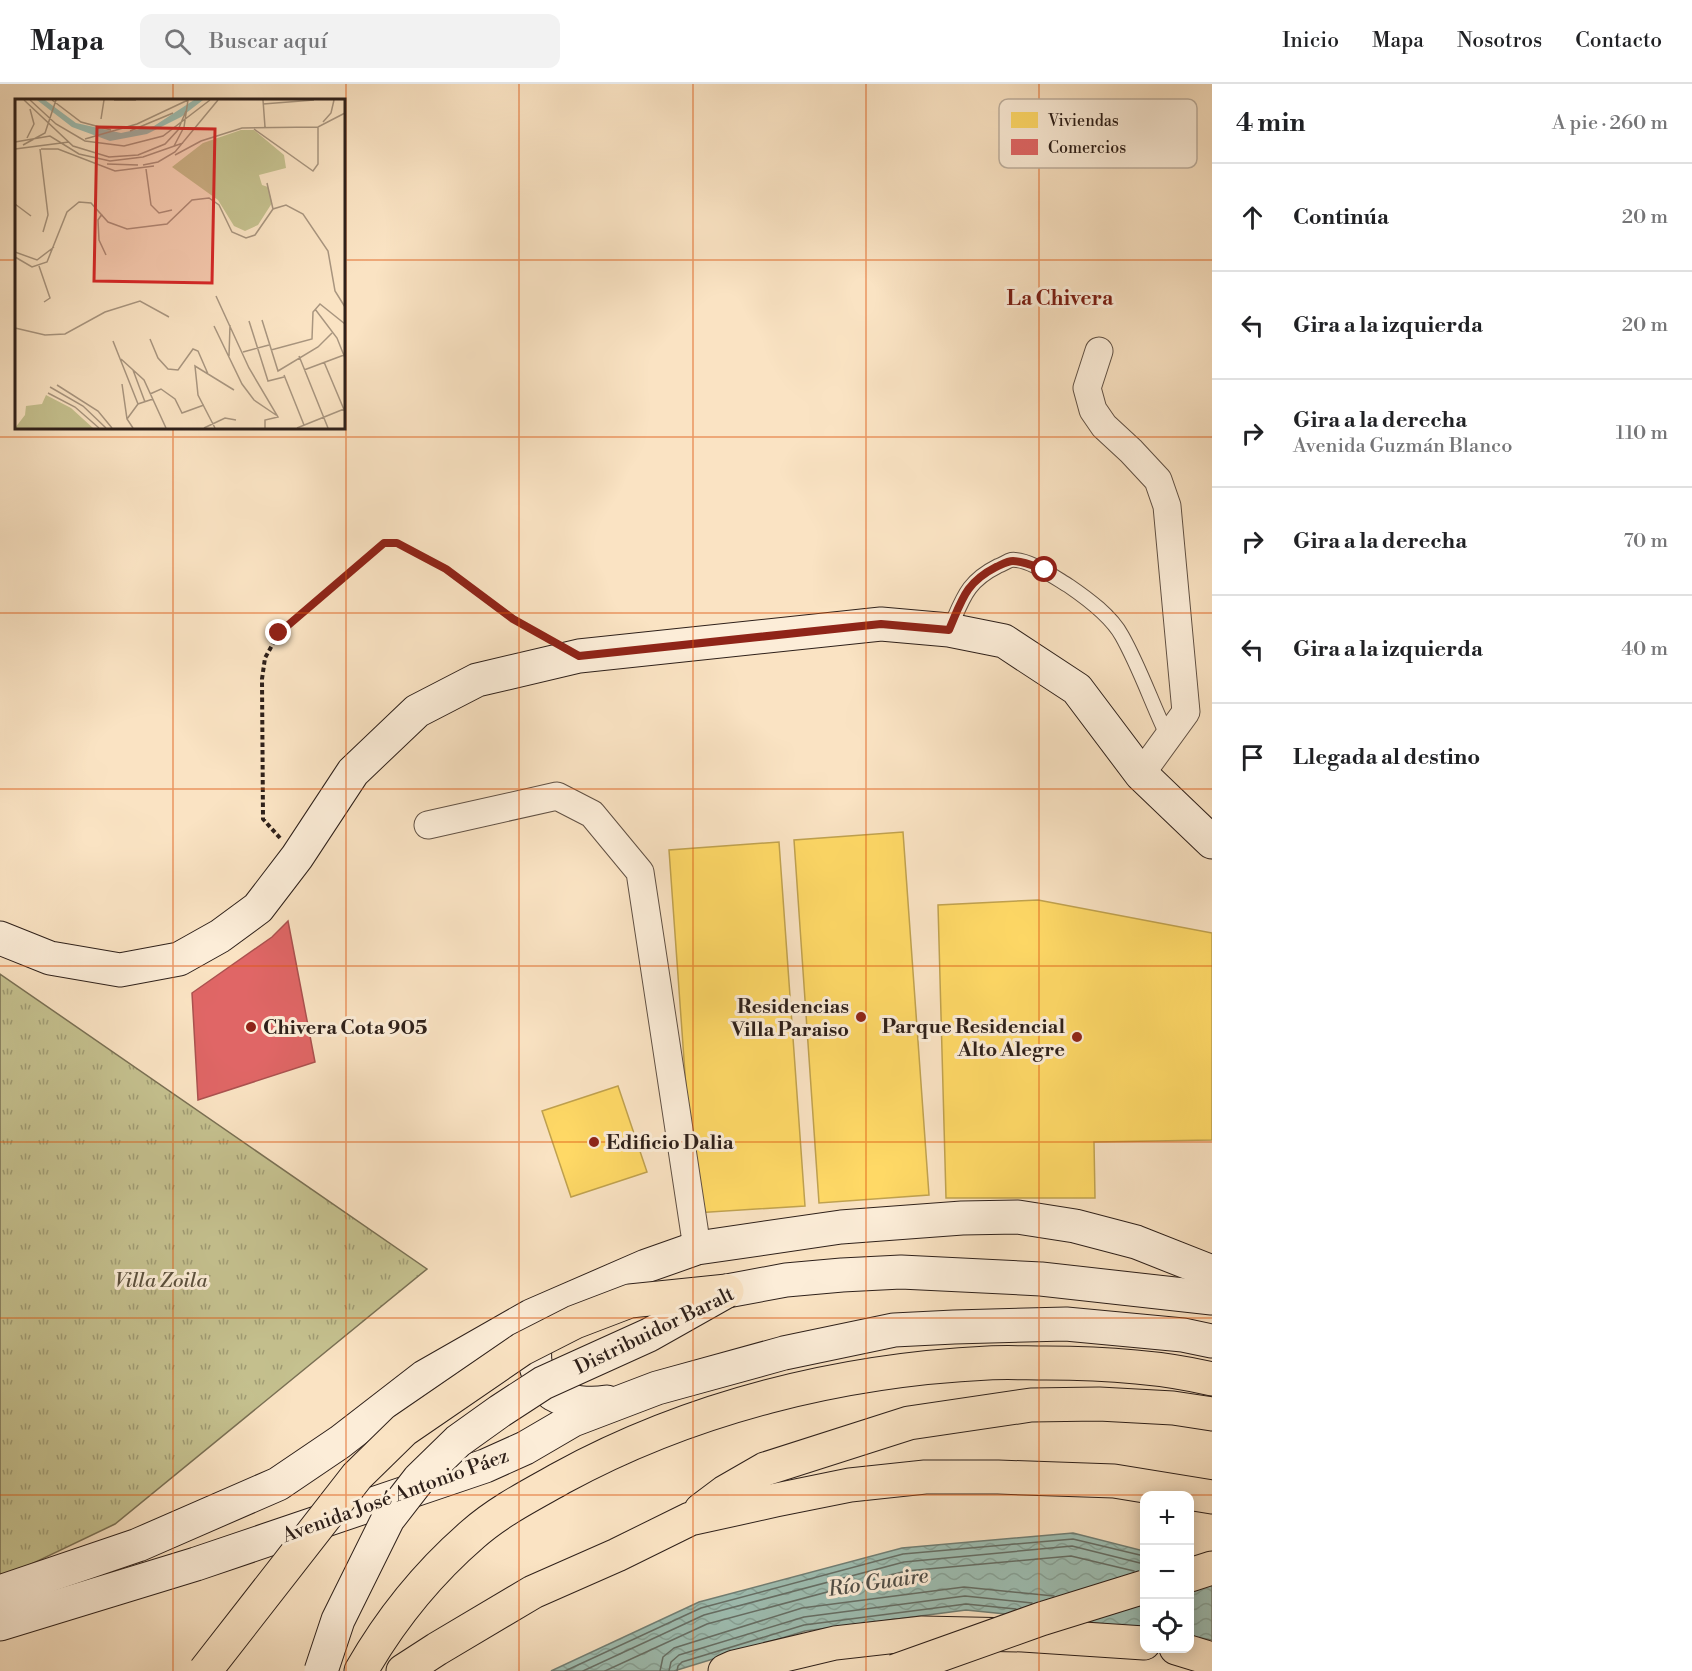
<!DOCTYPE html>
<html lang="es">
<meta charset="utf-8">
<style>
body{margin:0;font-family:"Libre Bodoni",serif;background:#f2f2f2;color:#202124}
.controls{position:absolute;right:18px;bottom:18px;display:grid;overflow:hidden;border-radius:12px;box-shadow:0 3px 15px #0003}
.controls button{width:54px;height:54px;display:grid;place-items:center;padding:0;border:0;border-bottom:2px solid #e0e0e0;background:#fff;color:#202124;font:30px sans-serif}
.stop{position:absolute;width:18px;height:18px;margin:-14px;border:4px solid #8f2418;border-radius:50%;background:#fff}
.stop.end{background:#8f2418;border-color:#fff;box-shadow:0 2px 6px #0008}
.list{margin:0;padding:0;list-style:none}
h2{display:flex;justify-content:space-between;align-items:center;height:78px;margin:0;padding:0 24px;font-size:26px}
h2 small{font-size:20px;font-weight:400;color:#757577}
.list li{display:grid;grid-template-columns:39px 1fr auto;gap:18px;align-items:center;box-sizing:border-box;height:108px;padding:0 24px;border-top:2px solid #e0e0e0}
.list b{display:block;font-size:22px;white-space:nowrap}
.list p{margin:0;font-size:20px;white-space:nowrap;color:#757577}
.list em{font-size:20px;font-style:normal;color:#757577}
.icon{flex:none;width:33px;height:33px;fill:none;stroke:currentColor;stroke-width:2;stroke-linecap:round;stroke-linejoin:round}
.map{position:relative;flex:none;width:1212px;height:1587px;overflow:hidden}
header{display:flex;align-items:center;gap:36px;box-sizing:border-box;height:84px;padding:0 30px;background:#fff;border-bottom:2px solid #e0e0e0}
header strong{font-size:28px}
nav{display:flex;gap:33px;margin-inline-start:auto;font-size:21px}
.search{width:420px;height:54px;background:#f2f2f2;display:flex;align-items:center;gap:15px;box-sizing:border-box;padding:0 21px;border-radius:12px;color:#757577;font-size:22px}
main{display:flex}
aside{flex:1;background:#fff}
.map>svg:first-child{display:block}
</style>
<header>
<strong>Mapa</strong>
<div class="search"><svg class="icon" aria-label="search" viewBox="0 0 24 24"><circle cx="10" cy="10" r="6"/><path d="M15 15l6 6"/></svg>Buscar aquí</div>
<nav><a>Inicio</a><a>Mapa</a><a>Nosotros</a><a>Contacto</a></nav>
</header>
<main>
<div class="map">
<svg width="1212" height="1587" viewBox="0 0 1212 1587">
<defs>
<pattern id="park-tufts" width="24" height="20" patternUnits="userSpaceOnUse" patternTransform="scale(1.5)"><rect width="24" height="20" fill="#c5c18f"/><path d="M3 7l-1-3M5 7V3M7 7l1-3M15 17l-1-3M17 17v-4M19 17l1-3" fill="none" stroke="#a09c74"/></pattern>
<pattern id="water-waves" width="16" height="10" patternUnits="userSpaceOnUse" patternTransform="scale(1.5)"><rect width="16" height="10" fill="#9ebeb2"/><path d="M0 5q4-4 8 0t8 0" fill="none" stroke="#88a398"/></pattern>
</defs>
<rect width="100%" height="100%" fill="#fae3c3"/>
<filter id="stains"><feTurbulence type="fractalNoise" baseFrequency=".00333" numOctaves="4"/><feColorMatrix values="0 0 0 0 .2 0 0 0 0 .09 0 0 0 0 .02 0 0 0 .5 -.17"/></filter>
<radialGradient id="worn" r=".72"><stop offset=".6" stop-color="#630" stop-opacity="0"/><stop offset="1" stop-color="#630" stop-opacity=".3"/></radialGradient>
<path fill="url(#park-tufts)" stroke="#7a7054" stroke-width="1.5" d="M0,890L427,1185L115,1440L0,1495Z"/>
<g fill="url(#water-waves)" stroke="#717f75" stroke-width="1.5">
<path d="M1073,1449L1144,1467V1544L966,1526L805,1547L674,1587H551L699,1518L902,1464Z"/>
<path d="M1190,1478L1212,1484V1556L1190,1552Z"/>
</g>
<g fill="#ffd966" stroke="#c0a24f" stroke-width="1.5">
<path d="M903,748L929,1111L819,1119L794,756Z"/>
<path d="M779,758L805,1122L695,1129L669,766Z"/>
<path d="M1038,816L1212,849V1056L1094,1058L1095,1114H946L938,821Z"/>
<path d="M618,1002L647,1088L571,1113L542,1027Z"/>
</g>
<path fill="#e06666" stroke="#ab514f" stroke-width="1.5" d="M288,837L315,978L198,1016L192,909L272,853Z"/>
<g fill="none" stroke-linecap="round" stroke-linejoin="round">
<g stroke="#666f66" stroke-width="1.5">
<path d="M565,1587L701,1524L903,1470L1073,1455L1144,1472"/>
<path d="M583,1587L704,1531L904,1478L1072,1462L1144,1480"/>
<path d="M605,1587L707,1540L906,1487L1071,1472L1134,1487"/>
<path d="M660,1587L663,1573L674,1564L802,1524L964,1503L1054,1512"/>
<path d="M669,1587L671,1578L679,1571L804,1533L965,1512L1032,1519"/>
<path d="M677,1587L678,1582L682,1578L804,1541L966,1520L1016,1525"/>
</g>
<g stroke="#615144" stroke-width="16">
<path id="lane" d="M949,546C963,515 966,498 998,482C1002,481 1007,477 1011,476C1028,474 1054,493 1069,502C1088,515 1111,532 1122,552C1140,584 1152,620 1168,653"/>
</g>
<g stroke="#615144" stroke-width="29">
<g id="street">
<path d="M1099,267L1087,304L1093,326L1104,342L1131,367L1158,396L1167,422L1186,628L1141,690"/>
<path d="M428,741L557,712L592,730L640,788L697,1164"/>
</g>
</g>
<g stroke="#2e201a" stroke-width="35">
<g id="secondary">
<path d="M0,854L50,874L120,886L179,875L220,852L258,824L297,773L353,688L417,627L477,596L579,572L881,540L949,546L1004,557L1077,605L1141,690L1212,758"/>
<path d="M727,1207L786,1196L842,1191L901,1188L1041,1195L1212,1214"/>
<path d="M549,1236C533,1255 529,1278 544,1299C547,1303 549,1308 553,1310C568,1319 590,1321 607,1318"/>
<path d="M0,1508L138,1461L278,1400L340,1358L424,1293L531,1232L646,1182L697,1164L841,1143L962,1134L1018,1133L1075,1142L1136,1158L1212,1188"/>
<path d="M0,1540L196,1480L485,1382L525,1364L573,1336L657,1304L784,1269L894,1246L954,1243L1066,1240L1183,1251L1212,1257"/>
</g>
</g>
<g stroke="#2e201a" stroke-width="35">
<g id="highway">
<path d="M701,1426L725,1408L765,1385L909,1339L1031,1321L1099,1320L1173,1324L1212,1330"/>
<path d="M1190,1491L1212,1484"/>
<path d="M1176,1564L1212,1575"/>
<path d="M361,1587C390,1536 428,1489 473,1450C499,1427 531,1411 561,1394C691,1323 841,1286 988,1279C1007,1278 1027,1279 1046,1279C1101,1279 1158,1282 1212,1295"/>
<path d="M403,1587L437,1565L533,1508L617,1471L690,1435L776,1416L850,1401L925,1393H998L1114,1397L1212,1413"/>
<path d="M725,1587L734,1583L835,1559L923,1549L1023,1551L1144,1559"/>
</g>
</g>
<path stroke="#2e201a" stroke-width="4" stroke-dasharray="4.5 3" stroke-linecap="butt" d="M280,754L263,735L262,595L265,574L279,549L385,459H397L446,485L513,535L544,553"/>
<use href="#lane" stroke="#fcedd8" stroke-width="14"/>
<use href="#street" stroke="#fcedd8" stroke-width="27"/>
<use href="#secondary" stroke="#fcedd8" stroke-width="33"/>
<use href="#highway" stroke="#fae3c3" stroke-width="33"/>
<g stroke="#2e201a" stroke-width="35" stroke-linecap="butt">
<path id="secondary-bridge" d="M321,1587L338,1536L388,1435L419,1395L458,1357L500,1327L543,1299L649,1251L727,1207"/>
</g>
<g stroke="#2e201a" stroke-width="35" stroke-linecap="butt">
<g id="highway-bridge">
<path d="M205,1587L357,1392L404,1346L522,1265L575,1238L630,1217L727,1207"/>
<path d="M895,1587L1041,1535L1144,1503"/>
</g>
</g>
<use href="#secondary-bridge" stroke="#fcedd8" stroke-width="33"/>
<use href="#highway-bridge" stroke="#fae3c3" stroke-width="33"/>
</g>
<g fill="none" stroke-linecap="round" stroke-linejoin="round">
<path stroke="#8f2418" stroke-width="8" d="M279,549L384,459H397L446,485L513,535L579,572L881,540L949,546C962,516 965,499 996,483C1001,481 1007,477 1013,477C1024,477 1034,482 1045,486"/>
</g>
<path fill="none" stroke="#df560d" stroke-width="1.5" stroke-opacity="0.55" d="M173,0V16M346,0V1587M519,0V1587M693,0V1587M866,0V1587M1039,0V1587M0,176H16M344,176H1212M173,344V1587M0,353H1212M0,529H1212M0,705H1212M0,882H1212M0,1058H1212M0,1234H1212M0,1411H1212"/>
<g fill="#8f2418" stroke="#fcedd8" stroke-width="2">
<circle cx="861" cy="933" r="6"/>
<circle cx="251" cy="943" r="6"/>
<circle cx="1077" cy="953" r="6"/>
<circle cx="594" cy="1058" r="6"/>
</g>
<g text-anchor="middle" stroke-width="6" stroke-linejoin="round" paint-order="stroke">
<g font-size="20" font-weight="bold" fill="#2e201a" stroke="#fcedd8" text-anchor="end">
<text x="849" y="929">Residencias<tspan x="849" dy="23">Villa Paraiso</tspan></text>
<text x="1065" y="949">Parque Residencial<tspan x="1065" dy="23">Alto Alegre</tspan></text>
<text x="263" y="950" text-anchor="start">Chivera Cota 905</text>
<text x="606" y="1065" text-anchor="start">Edificio Dalia</text>
</g>
<g font-size="20" font-style="italic" fill="#5b503d" stroke="#fcedd8">
<text x="161" y="1203">Villa Zoila</text>
</g>
<g font-size="20" fill="#2e201a" stroke="#fcedd8">
<text transform="translate(654 1246) rotate(-26)" y="7">Distribuidor Baralt</text>
<text transform="translate(395 1411) rotate(-20)" y="7">Avenida José Antonio Páez</text>
</g>
<g font-size="21" font-weight="bold" fill="#7a1f14" stroke="#fcedd8">
<text x="1060" y="221">La Chivera</text>
</g>
<g font-size="21" font-style="italic" fill="#504f48" stroke="#fcedd8">
<text transform="translate(878 1498) rotate(-8)" y="7">Río Guaire</text>
</g>
</g>
<g transform="translate(15 15)">
<rect width="330" height="330" fill="#fae3c3"/>
<path d="M31,296L56,309L78,329H0L10,316L11,307L27,305Z" fill="#c5c18f"/>
<path d="M226,31H239L269,56L271,69L244,76L247,86L253,88L257,104L243,126L230,132L219,127L203,101L157,68L188,44Z" fill="#c5c18f"/>
<path d="M22,1H30L61,24L106,34L139,27L179,1H188L166,18L132,35L95,42L57,28Z" fill="#9ebeb2"/>
<path fill="none" stroke="#a8957f" stroke-width="1.5" d="M9,1L58,47L94,58L123,56L150,45L163,31L171,12M15,1L41,25L70,42L109,47L148,37L195,1M37,1L66,23L96,31M99,1H121M248,1L250,28M248,5L299,1M86,20L89,1M308,23L316,14L319,1M239,30L298,72L303,65V28M115,32L158,14M12,39L19,25L15,10M70,40L122,25L173,1M0,43L35,37L64,55L95,62L128,58L168,44M8,46L30,34L41,1M159,47L169,28L173,1M0,50L54,43M25,50L33,116L28,133M26,50H43L100,72L139,67M160,56L186,42L227,29L303,28L330,14M92,65L123,66M128,66L143,63L160,53L203,1M131,70L136,106L144,114L157,111M252,84L258,110M0,105L16,117M87,115L83,121L84,141L91,156M0,153L22,161L39,148M0,158L17,168L32,163L52,113L64,103L76,104L93,123L112,130L152,125L177,101L194,99L204,106L217,133L231,139L240,136L258,110L271,106L288,115L313,152L320,192L330,208M24,167L35,199L29,203M201,197L234,269L263,318L250,321V329M300,210L322,239L330,259M247,221L263,272L303,248L317,234M234,222L253,282L269,278M199,227L227,285L239,301L261,316M0,229L30,236L50,235L90,213L125,202L154,218M135,240L143,259L153,270L163,271L178,250L183,252L193,275M98,242L123,305M256,251L297,240L298,213L305,205L330,225M228,253L254,246M214,257L215,226M284,257L313,329M106,260L129,281L151,329M309,263L330,313M118,271L130,303M289,271L329,256M269,276L289,326M107,285L112,320L118,329M42,286L83,312L97,329M35,288L68,307L91,329M33,294L60,308L84,329M135,295L146,290L160,300L167,314L189,306M112,320L123,305L138,300M189,329L210,319L221,321M200,329L183,296L180,267L219,291M282,329L329,310"/>
<path fill="#d62828" fill-opacity="0.15" stroke="#d62828" stroke-width="3" d="M82,28L200,30L197,184L79,182Z"/>
<rect width="330" height="330" fill="none" stroke="#2e201a" stroke-width="3"/>
</g>
<rect x="999" y="15" width="198" height="69" rx="9" fill="#fcedd8" stroke="#beb09f" stroke-width="1.5"/>
<rect x="1011" y="28" width="27" height="16" fill="#ffd966"/>
<rect x="1011" y="55" width="27" height="16" fill="#e06666"/>
<g font-size="16" fill="#2e201a">
<text x="1048" y="42">Viviendas</text>
<text x="1048" y="69">Comercios</text>
</g>
<rect width="100%" height="100%" filter="url(#stains)"/>
<rect width="100%" height="100%" fill="url(#worn)"/>
</svg>
<div class="controls">
<button>+</button>
<button>−</button>
<button><svg class="icon" aria-label="locate" viewBox="0 0 24 24"><circle cx="12" cy="12" r="6"/><path d="M12 2v4M12 18v4M2 12h4M18 12h4"/></svg></button>
</div>
<div class="stop" style="left:1045px;top:486px"></div>
<div class="stop end" style="left:279px;top:549px"></div>
</div>
<aside>
<h2>4 min<small>A pie · 260 m</small></h2>
<ul class="list">
<li><svg class="icon" aria-label="ahead" viewBox="0 0 24 24"><path d="M12 20V5M6 11l6-6 6 6"/></svg><div><b>Continúa</b></div><em>20 m</em></li>
<li><svg class="icon" aria-label="left" viewBox="0 0 24 24"><path d="M17 20v-9H6M10 6l-5 5 5 5"/></svg><div><b>Gira a la izquierda</b></div><em>20 m</em></li>
<li><svg class="icon" aria-label="right" viewBox="0 0 24 24"><path d="M7 20v-9h11M14 6l5 5-5 5"/></svg><div><b>Gira a la derecha</b><p>Avenida Guzmán Blanco</p></div><em>110 m</em></li>
<li><svg class="icon" aria-label="right" viewBox="0 0 24 24"><path d="M7 20v-9h11M14 6l5 5-5 5"/></svg><div><b>Gira a la derecha</b></div><em>70 m</em></li>
<li><svg class="icon" aria-label="left" viewBox="0 0 24 24"><path d="M17 20v-9H6M10 6l-5 5 5 5"/></svg><div><b>Gira a la izquierda</b></div><em>40 m</em></li>
<li><svg class="icon" aria-label="arrive" viewBox="0 0 24 24"><path d="M6 21V4h12l-3 4 3 4H6"/></svg><div><b>Llegada al destino</b></div></li>
</ul>
</aside>
</main>
